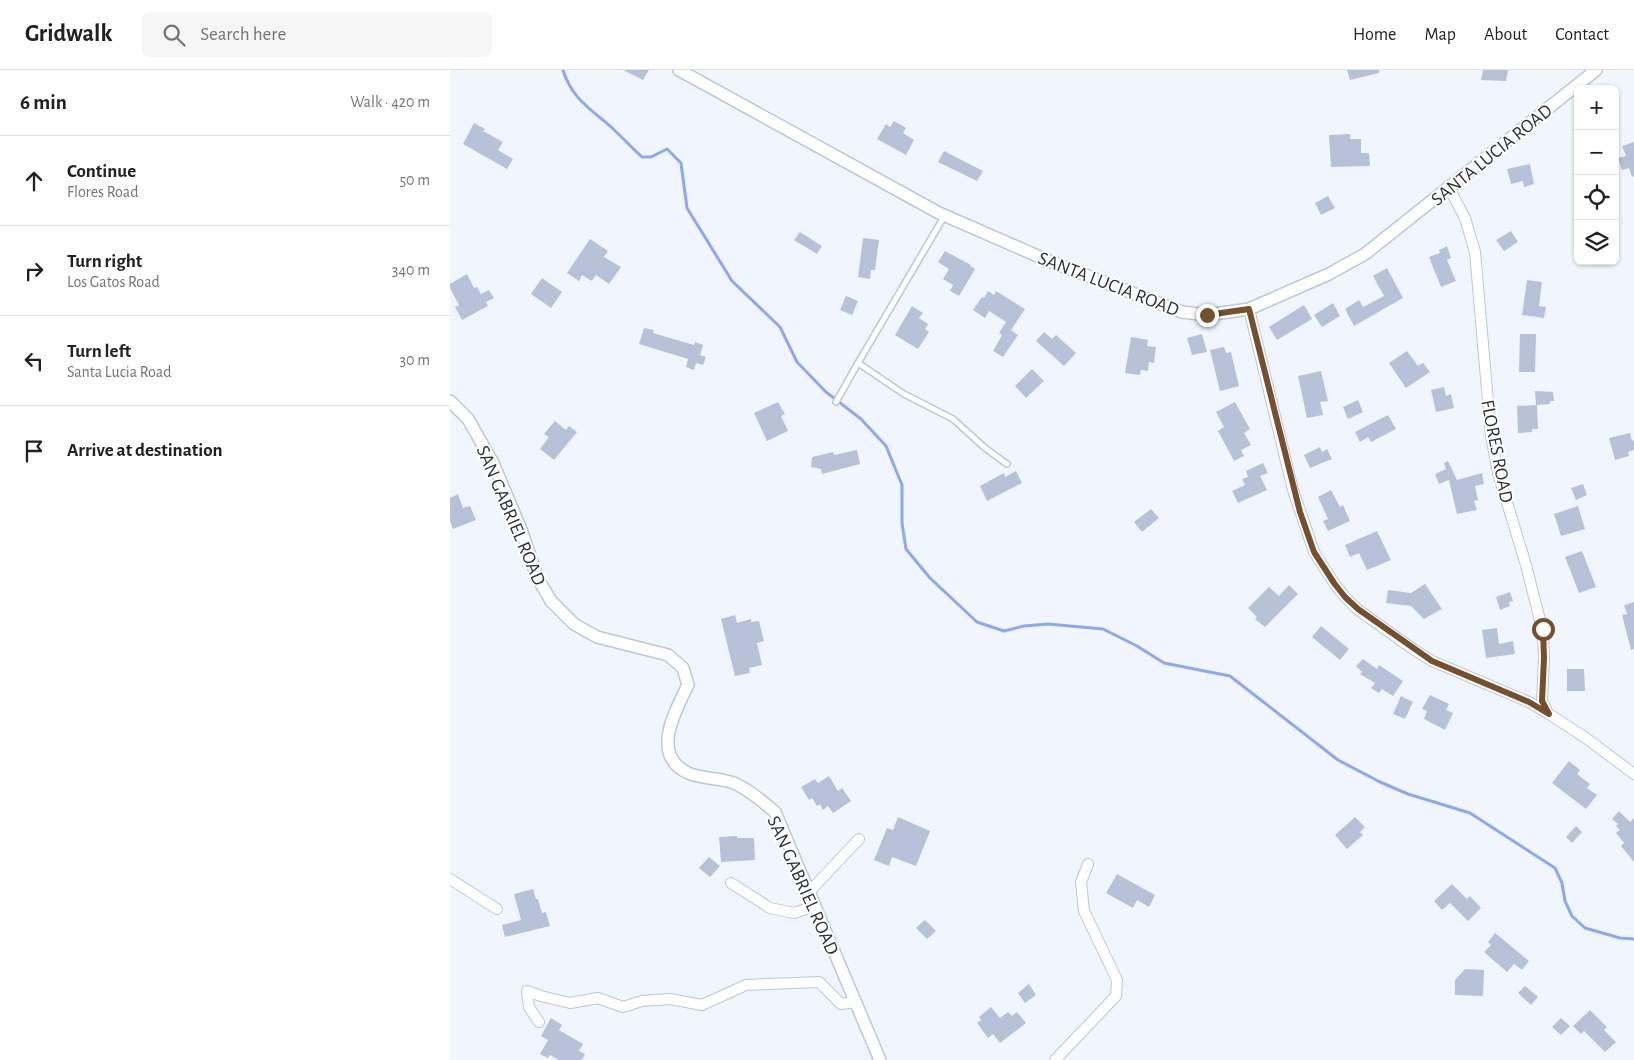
<!DOCTYPE html>
<meta charset="utf-8">
<style>
body{margin:0;font-family:"Alegreya Sans",sans-serif;background:#f6f6f6;color:#202124}
.controls{position:absolute;right:15px;top:15px;display:grid;overflow:hidden;border-radius:8px;box-shadow:0 1px 4px #0004}
.controls button{width:45px;height:45px;display:grid;place-items:center;padding:0;border:0;border-bottom:1px solid #e0e0e0;background:#fff;color:#202124;font:25px sans-serif}
.stop{position:absolute;width:15px;height:15px;margin:-11px;border:4px solid #76502c;border-radius:50%;background:#fff}
.stop.end{background:#76502c;border-color:#fff;box-shadow:0 1px 5px #0008}
.list{margin:0;padding:0;list-style:none}
h2{display:flex;justify-content:space-between;align-items:center;height:65px;margin:0;padding:0 20px;font-size:21px}
h2 small{font-size:16px;font-weight:400;color:#757577}
.list li{display:grid;grid-template-columns:32px 1fr auto;gap:15px;align-items:center;box-sizing:border-box;height:90px;padding:0 20px;border-top:1px solid #e0e0e0}
.list b{display:block;font-size:19px;white-space:nowrap}
.list p{margin:0;font-size:16px;white-space:nowrap;color:#757577}
.list em{font-size:16px;font-style:normal;color:#757577}
.icon{flex:none;width:28px;height:28px;fill:none;stroke:currentColor;stroke-width:2;stroke-linecap:round;stroke-linejoin:round}
.map{position:relative;flex:none;width:1184px;height:990px;overflow:hidden}
header{display:flex;align-items:center;gap:30px;box-sizing:border-box;height:70px;padding:0 25px;background:#fff;border-bottom:1px solid #e0e0e0}
header strong{font-size:24px}
nav{display:flex;gap:28px;margin-inline-start:auto;font-size:18px}
.search{width:350px;height:45px;background:#f6f6f6;display:flex;align-items:center;gap:12px;box-sizing:border-box;padding:0 18px;border-radius:8px;color:#757577;font-size:19px}
main{display:flex}
aside{flex:1;background:#fff}
.map>svg:first-child{display:block}
</style>
<header>
<strong>Gridwalk</strong>
<div class="search"><svg class="icon" aria-label="search" viewBox="0 0 24 24"><circle cx="10" cy="10" r="6"/><path d="M15 15l6 6"/></svg>Search here</div>
<nav><a>Home</a><a>Map</a><a>About</a><a>Contact</a></nav>
</header>
<main>
<aside>
<h2>6 min<small>Walk · 420 m</small></h2>
<ul class="list">
<li><svg class="icon" aria-label="ahead" viewBox="0 0 24 24"><path d="M12 20V5M6 11l6-6 6 6"/></svg><div><b>Continue</b><p>Flores Road</p></div><em>50 m</em></li>
<li><svg class="icon" aria-label="right" viewBox="0 0 24 24"><path d="M7 20v-9h11M14 6l5 5-5 5"/></svg><div><b>Turn right</b><p>Los Gatos Road</p></div><em>340 m</em></li>
<li><svg class="icon" aria-label="left" viewBox="0 0 24 24"><path d="M17 20v-9H6M10 6l-5 5 5 5"/></svg><div><b>Turn left</b><p>Santa Lucia Road</p></div><em>30 m</em></li>
<li><svg class="icon" aria-label="arrive" viewBox="0 0 24 24"><path d="M6 21V4h12l-3 4 3 4H6"/></svg><div><b>Arrive at destination</b></div></li>
</ul>
</aside>
<div class="map">
<svg width="1184" height="990" viewBox="0 0 1184 990">
<rect width="100%" height="100%" fill="#f1f5fe"/>
<g fill="none" stroke-linecap="round" stroke-linejoin="round">
<path stroke="#8da9ec" stroke-width="3" d="M113,0C121,27 140,39 160,56C171,66 181,77 192,87H201L217,79L231,93L237,138L282,211L330,257L347,292L376,322L411,349L436,376L452,415V453L456,479L480,508L527,552L554,561L574,556L598,554L653,559L687,576L714,593L780,606L888,690L930,712L958,724L1020,743L1105,798L1112,813L1115,831L1122,846L1135,858L1170,868L1184,869"/>
</g>
<g fill="#b7c1d7">
<path d="M173,0H199L193,10Z"/>
<path d="M897,0H929V3L900,10Z"/>
<path d="M1033,0H1058L1056,11L1031,10Z"/>
<path d="M444,51L456,58L453,63L464,70L456,85L427,69L436,54L440,57Z"/>
<path d="M24,53L35,59L33,61L53,72L48,80L63,89L57,99L13,74Z"/>
<path d="M900,64V69H911V83H919L920,96L881,97L879,65Z"/>
<path d="M1184,72V106L1182,107L1179,98L1172,100L1168,88L1176,86L1172,76Z"/>
<path d="M494,81L533,101L527,111L488,92Z"/>
<path d="M1080,94L1084,114L1074,117L1073,111L1061,114L1057,99Z"/>
<path d="M878,126L885,138L871,145L865,133Z"/>
<path d="M1061,161L1068,172L1054,181L1046,170Z"/>
<path d="M350,162L372,176L367,184L344,170Z"/>
<path d="M413,168L429,170L425,200H421L420,209L408,207Z"/>
<path d="M140,169L158,181L154,187L171,197L159,214L146,205L142,211L132,205L129,211L117,203Z"/>
<path d="M997,176L1001,188L997,190L1006,211L991,217L979,187L990,183L989,180Z"/>
<path d="M495,181L521,195L520,196L525,199L509,226L500,221L503,215L493,209L499,199L488,192Z"/>
<path d="M937,198L953,228L904,256L895,239L909,230L913,237L934,226L923,206Z"/>
<path d="M17,204L24,218L27,217L31,224L39,220L44,228L36,232L38,236L12,250L5,237L9,235L0,218V214Z"/>
<path d="M92,208L112,222L101,238L81,224Z"/>
<path d="M1077,210L1092,212L1089,236L1096,237L1094,248L1072,245Z"/>
<path d="M538,221L544,225L546,221L575,239L561,260L568,265L553,287L543,281L552,265L549,263L556,252L539,241L535,248L523,240L532,227L534,228Z"/>
<path d="M396,226L408,231L402,245L390,240Z"/>
<path d="M883,233L890,246L872,257L864,245Z"/>
<path d="M854,235L862,249L827,270L819,257Z"/>
<path d="M462,236L473,243L469,248L478,254L475,259L479,262L468,279L445,265Z"/>
<path d="M194,258L204,260L203,263L244,275L245,272L253,275L250,285L256,287L253,295L246,293L244,300L236,297L238,289L189,274Z"/>
<path d="M594,262L602,269L606,265L626,283L614,296L586,271Z"/>
<path d="M752,264L757,282L742,285L737,268Z"/>
<path d="M1070,264H1086L1085,302H1069Z"/>
<path d="M681,267L698,270L697,276L706,277L704,293L699,292L698,301L691,300L690,305L675,303Z"/>
<path d="M774,277L776,283L781,282L789,316L770,321L760,280Z"/>
<path d="M957,281L968,296L973,293L980,302L956,318L939,293Z"/>
<path d="M582,299L594,311L576,328L565,316Z"/>
<path d="M871,301L878,331L870,332L873,345L857,348L848,306Z"/>
<path d="M994,317L996,326L1001,324L1004,338L986,342L981,320Z"/>
<path d="M1085,321L1103,322L1104,331H1100V334L1086,335Z"/>
<path d="M908,330L913,342L898,349L893,337Z"/>
<path d="M328,332L335,344L331,346L338,361L317,371L304,343Z"/>
<path d="M785,332L800,359L794,363L801,375L791,380L794,386L784,391L768,361L774,357L766,342Z"/>
<path d="M1087,335L1088,359H1082V362L1068,363L1067,336Z"/>
<path d="M938,345L946,359L921,372L918,367L910,372L905,362Z"/>
<path d="M105,351L116,360L119,356L127,362L104,390L90,379L99,367L94,364Z"/>
<path d="M1180,363L1182,371L1184,370V380L1178,382L1179,386L1165,390L1159,368Z"/>
<path d="M870,377L872,382L877,379L882,389L860,398L854,385Z"/>
<path d="M407,380L410,394L372,404L371,399L361,397L362,387L383,382L384,385Z"/>
<path d="M998,391L1007,410L1032,403L1034,414L1025,416L1028,430L1024,431L1027,440L1007,444L999,410L989,414L985,404L996,399L994,393Z"/>
<path d="M813,393L818,403L810,406L817,420L788,433L782,421L795,415L792,409L798,407L796,401Z"/>
<path d="M566,401L572,413L537,431L530,416L554,403L555,407Z"/>
<path d="M1133,414L1137,425L1126,430L1121,418Z"/>
<path d="M881,420L890,437L893,435L900,451L878,461L873,451L878,449L868,427Z"/>
<path d="M8,424L13,438L20,436L26,450L3,459L0,451V428Z"/>
<path d="M1128,436L1135,459L1111,466L1104,444Z"/>
<path d="M701,439L709,448L692,462L684,452Z"/>
<path d="M927,461L941,490L917,500L909,483L900,487L895,475Z"/>
<path d="M1132,481L1146,517L1129,523L1115,487Z"/>
<path d="M975,514L992,539L974,549L961,536L936,533L938,520L961,523Z"/>
<path d="M839,515L848,524L815,557L805,549L807,547L798,538L819,517L829,526Z"/>
<path d="M1060,522L1063,531L1059,532L1060,536L1050,540L1046,527Z"/>
<path d="M1184,532V579L1181,580L1172,545L1177,544L1174,535Z"/>
<path d="M285,545L287,553L301,549V552L309,551L314,571L307,573L312,595L299,598L300,603L285,606L271,549Z"/>
<path d="M871,556L899,579L890,590L862,567Z"/>
<path d="M1047,558L1049,574L1063,571L1065,584L1036,588L1032,560Z"/>
<path d="M913,589L927,599L929,595L953,611L943,626L932,619L929,623L921,618L925,613L910,604L912,602L906,596Z"/>
<path d="M1117,599H1134L1135,621H1117Z"/>
<path d="M980,625L999,634L996,640L1003,643L995,660L974,649L977,641L972,639Z"/>
<path d="M951,626L963,632L955,649L943,644Z"/>
<path d="M1119,691L1130,700L1127,704L1140,714L1137,718L1147,725L1136,739L1102,713Z"/>
<path d="M379,706L388,721L392,718L401,731L383,743L378,736L373,740L370,734L367,736L362,728L359,730L351,717L365,709L368,713Z"/>
<path d="M1169,741L1180,752L1184,748V792L1171,776L1174,773L1166,763L1170,760L1166,756L1168,754L1162,749Z"/>
<path d="M448,747L480,761L466,796L442,787L439,796L424,790L437,758L443,760Z"/>
<path d="M905,747L915,757L910,762L913,765L897,779L885,765Z"/>
<path d="M1126,756L1132,762L1122,773L1116,767Z"/>
<path d="M287,766V768H304L305,790L271,792L269,767Z"/>
<path d="M259,787L270,796L260,807L249,798Z"/>
<path d="M667,804L705,825L699,837L687,830L683,838L656,823Z"/>
<path d="M1002,814L1017,829L1020,826L1031,838L1018,851L1000,833L992,840L984,831Z"/>
<path d="M83,819L86,829H88L92,843L96,842L100,856L55,867L52,855L71,850L64,824Z"/>
<path d="M475,850L486,861L477,869L466,858Z"/>
<path d="M1045,863L1079,891L1072,900L1064,894L1057,902L1034,882L1041,875L1038,872Z"/>
<path d="M1015,899L1034,900L1033,926L1005,925V910Z"/>
<path d="M579,914L586,925L575,933L568,923Z"/>
<path d="M1075,916L1088,927L1081,935L1068,923Z"/>
<path d="M541,937L550,948L558,942L562,946L567,942L576,953L550,973L543,964L538,968L527,953L531,950L529,947Z"/>
<path d="M1140,940L1157,957L1154,960L1166,972L1155,982L1134,961L1131,964L1123,956Z"/>
<path d="M101,948L112,955L109,960L133,974L129,981L135,984L132,990H109L100,985L98,988L90,984L98,970L91,966Z"/>
<path d="M1111,948L1120,956L1111,965L1102,957Z"/>
</g>
<g fill="none" stroke-linecap="round" stroke-linejoin="round">
<g stroke="#bcc6dc" stroke-width="8">
<g id="service">
<path d="M495,145L408,293L454,324L503,349L535,378L557,394"/>
<path d="M386,332L408,293"/>
</g>
</g>
<g stroke="#bcc6dc" stroke-width="12">
<g id="minor">
<path d="M999,118L1015,148L1025,182L1041,366L1048,403L1076,495L1093,562L1094,588L1092,631L1098,643"/>
<path d="M799,239L843,420L864,482L884,513L895,527L907,539L963,579L982,591L1079,632L1099,644L1136,668L1184,704"/>
<path d="M0,809L47,839"/>
<path d="M281,813L320,838L344,843L365,836"/>
<path d="M359,822L409,769"/>
<path d="M89,952L79,937L77,921L91,926L120,933L148,928L173,937L192,931L220,929L252,935L296,915L369,912L391,934L405,932"/>
<path d="M605,990L666,926L667,910L634,841L631,812L638,794"/>
</g>
</g>
<g stroke="#bcc6dc" stroke-width="14">
<g id="tertiary">
<path d="M229,0L489,143L599,191L732,242L757,245L799,239L879,204L915,184L1146,0"/>
<path d="M0,331L18,349L43,393L72,462L87,507L101,531L124,554L147,567L218,585L233,598L238,615C225,642 200,685 238,703C252,709 270,708 284,713C299,720 312,731 325,742L430,990"/>
</g>
</g>
<use href="#service" stroke="#fff" stroke-width="5"/>
<use href="#minor" stroke="#fff" stroke-width="10"/>
<use href="#tertiary" stroke="#fff" stroke-width="11"/>
</g>
<g fill="none" stroke-linecap="round" stroke-linejoin="round">
<path stroke="#76502c" stroke-width="6" d="M757,245L799,239L850,442L864,482L884,513L895,527L908,539L982,591L1079,632L1099,644L1092,631L1094,588L1093,559"/>
</g>
<g text-anchor="middle" stroke-width="4" stroke-linejoin="round" paint-order="stroke">
<g font-size="19" fill="#2c3038" stroke="#fff">
<text transform="translate(1041 84) rotate(-39)" y="7">SANTA LUCIA ROAD</text>
<text transform="translate(659 213) rotate(21)" y="7">SANTA LUCIA ROAD</text>
<text transform="translate(1048 381) rotate(79)" y="7">FLORES ROAD</text>
<text transform="translate(62 445) rotate(67)" y="7">SAN GABRIEL ROAD</text>
<text transform="translate(354 815) rotate(66)" y="7">SAN GABRIEL ROAD</text>
</g>
</g>
</svg>
<div class="controls">
<button>+</button>
<button>−</button>
<button><svg class="icon" aria-label="locate" viewBox="0 0 24 24"><circle cx="12" cy="12" r="6"/><path d="M12 2v4M12 18v4M2 12h4M18 12h4"/></svg></button>
<button><svg class="icon" aria-label="layers" viewBox="0 0 24 24"><path d="M12 4l9 5-9 5-9-5zM3 14l9 5 9-5"/></svg></button>
</div>
<div class="stop" style="left:1093px;top:559px"></div>
<div class="stop end" style="left:757px;top:245px"></div>
</div>
</main>
